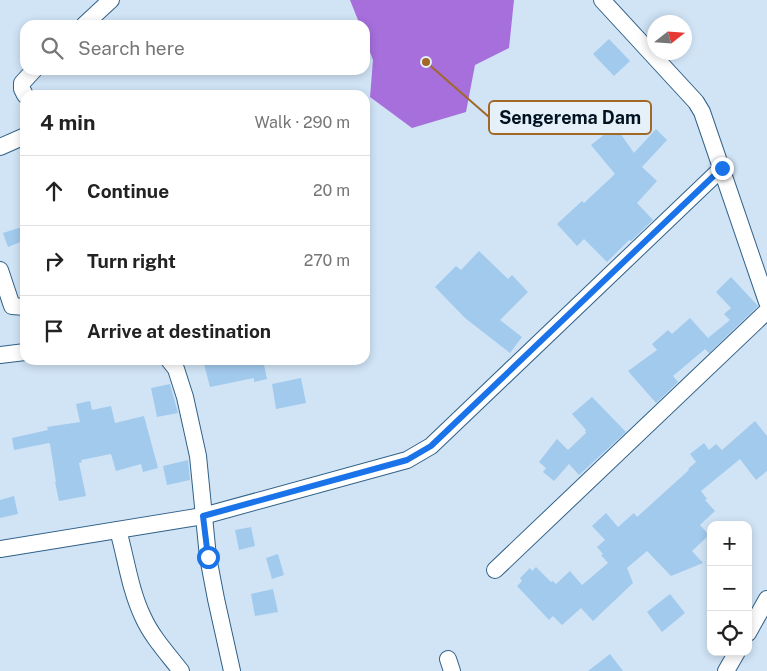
<!DOCTYPE html>
<meta charset="utf-8">
<style>
body{margin:0;font-family:"Public Sans",sans-serif;background:#f6f6f6;color:#222}
.controls{position:absolute;right:15px;bottom:15px;display:grid;overflow:hidden;border-radius:10px;box-shadow:0 2px 8px #0003}
.controls button{width:45px;height:45px;display:grid;place-items:center;padding:0;border:0;border-bottom:1px solid #e0e0e0;background:#fff;color:#222;font:25px sans-serif}
.compass{position:absolute;left:647px;top:15px;width:45px;height:45px;border-radius:50%;background:#fff;box-shadow:0 2px 8px #0003;rotate:73deg}
.stop{position:absolute;width:15px;height:15px;margin:-11px;border:4px solid #1a73e8;border-radius:50%;background:#fff}
.stop.end{background:#1a73e8;border-color:#fff;box-shadow:0 1px 5px #0008}
.list{margin:0;padding:0;list-style:none}
h2{display:flex;justify-content:space-between;align-items:center;height:65px;margin:0;padding:0 20px;font-size:21px}
h2 small{font-size:16px;font-weight:400;color:#767676}
.list li{display:grid;grid-template-columns:32px 1fr auto;gap:15px;align-items:center;box-sizing:border-box;height:70px;padding:0 20px;border-top:1px solid #e0e0e0}
.list b{display:block;font-size:19px;white-space:nowrap}
.list em{font-size:16px;font-style:normal;color:#767676}
.icon{flex:none;width:28px;height:28px;fill:none;stroke:currentColor;stroke-width:2;stroke-linecap:round;stroke-linejoin:round}
.map{position:relative;flex:none;width:767px;height:671px;overflow:hidden}
.search{position:absolute;background:#fff;box-shadow:0 2px 8px #0003;left:20px;top:20px;width:350px;height:55px;display:flex;align-items:center;gap:12px;box-sizing:border-box;padding:0 18px;border-radius:15px;color:#767676;font-size:19px}
.panel{position:absolute;background:#fff;box-shadow:0 2px 8px #0003;left:20px;top:90px;width:350px;height:275px;border-radius:15px}
.map>svg:first-child{display:block}
</style>
<div class="map">
<svg width="767" height="671" viewBox="0 0 767 671">
<rect width="100%" height="100%" fill="#d0e4f6"/>
<path fill="#a66fdc" d="M350,0H514L509,48L475,65L466,112L412,128L370,97L373,60L365,39V25H360Z"/>
<g fill="#a2caed">
<path d="M609,39L630,61L614,76L593,54Z"/>
<path d="M615,126L634,153L656,129L667,140L642,167L657,181L637,203L653,220L631,241L629,240L607,262L584,239L577,246L557,224L582,201L584,203L615,174L591,145Z"/>
<path d="M25,226V240L8,247L3,233Z"/>
<path d="M479,251L508,279L512,275L528,292L500,320L522,337L510,353L465,318L435,287L456,266L461,270Z"/>
<path d="M731,277L758,306L709,353L705,349L673,376L678,382L656,403L628,371L657,350L652,344L668,330L672,334L690,318L708,338L730,320L724,314L731,308L716,292Z"/>
<path d="M203,360H263L267,379L254,382V378L210,387Z"/>
<path d="M301,378L306,403L276,409L272,384Z"/>
<path d="M170,384L178,413L157,417L151,388Z"/>
<path d="M592,397L626,432L579,475L569,464L554,481L543,472L546,468L539,462L557,439L568,450L586,433L585,431L586,430L572,414Z"/>
<path d="M90,401L92,410L111,406L115,423L144,416L158,468L143,472L141,464L116,471L111,454L81,460L82,462L79,463L86,496L59,501L55,482H56L50,444L49,443L14,450L12,438L48,430L47,427L80,422L76,404Z"/>
<path d="M755,421L767,436V471L756,480L740,459L701,491L707,499L705,500L715,511L700,525L709,535L692,551L703,563L671,576L647,551L627,568L633,583L593,621L581,608L562,625L553,616L549,620L517,586L522,581L520,578L530,568L532,571L536,567L551,582L553,581L556,584L570,571L582,585L608,563L601,555L603,554L597,547L605,540L592,526L606,513L618,527L634,513L637,517L689,470L688,469L696,462L690,454L704,443L709,450L716,444L722,450Z"/>
<path d="M188,460L190,480L167,485L163,466Z"/>
<path d="M14,496L18,514L0,518V500Z"/>
<path d="M251,527L255,546L239,550L235,530Z"/>
<path d="M278,554L284,575L272,579L266,558Z"/>
<path d="M273,589L278,612L255,616L251,594Z"/>
<path d="M670,594L685,613L662,632L647,612Z"/>
<path d="M610,654L623,671H588Z"/>
</g>
<g fill="none" stroke-linecap="round" stroke-linejoin="round">
<g stroke="#316188" stroke-width="18">
<g id="minor">
<path d="M602,0L696,102L702,112L767,302"/>
<path d="M84,25L111,0"/>
<path d="M25,95L22,89V83L34,70"/>
<path d="M0,147L25,136"/>
<path d="M0,270L12,306L25,307"/>
<path d="M0,355L25,352"/>
<path d="M169,360L176,369L185,397L198,456L208,557L216,599L232,671"/>
<path d="M118,530C126,558 130,590 143,617C152,637 167,653 181,671"/>
<path d="M0,549L203,516L407,460L431,446L722,168"/>
<path d="M495,570L767,311"/>
<path d="M748,633L767,599"/>
<path d="M448,659L452,671"/>
<path d="M726,671L737,652"/>
</g>
</g>
<use href="#minor" stroke="#fff" stroke-width="16"/>
</g>
<g fill="none" stroke-linecap="round" stroke-linejoin="round">
<path stroke="#1a73e8" stroke-width="6" d="M208,557L203,516L407,460L431,446L722,168"/>
</g>
<path fill="none" stroke="#a16826" stroke-width="2" d="M426 62L489 117"/>
<circle fill="#a16826" stroke="#e6f0f9" stroke-width="2" cx="426" cy="62" r="5"/>
<rect fill="#e6f0f9" stroke="#a16826" stroke-width="2" x="489" y="101" width="162" height="33" rx="5"/>
<g font-size="18" text-anchor="middle" font-weight="bold" fill="#011221">
<text x="570" y="124">Sengerema Dam</text>
</g>
</svg>
<div class="controls">
<button>+</button>
<button>−</button>
<button><svg class="icon" aria-label="locate" viewBox="0 0 24 24"><circle cx="12" cy="12" r="6"/><path d="M12 2v4M12 18v4M2 12h4M18 12h4"/></svg></button>
</div>
<svg class="compass" viewBox="-18 -18 36 36"><path d="M0-13l5 13h-10z" fill="#e53935"/><path d="M0 13l5-13h-10z" fill="#767676"/></svg>
<div class="stop" style="left:208px;top:557px"></div>
<div class="stop end" style="left:722px;top:168px"></div>
<div class="search"><svg class="icon" aria-label="search" viewBox="0 0 24 24"><circle cx="10" cy="10" r="6"/><path d="M15 15l6 6"/></svg>Search here</div>
<section class="panel">
<h2>4 min<small>Walk · 290 m</small></h2>
<ul class="list">
<li><svg class="icon" aria-label="ahead" viewBox="0 0 24 24"><path d="M12 20V5M6 11l6-6 6 6"/></svg><div><b>Continue</b></div><em>20 m</em></li>
<li><svg class="icon" aria-label="right" viewBox="0 0 24 24"><path d="M7 20v-9h11M14 6l5 5-5 5"/></svg><div><b>Turn right</b></div><em>270 m</em></li>
<li><svg class="icon" aria-label="arrive" viewBox="0 0 24 24"><path d="M6 21V4h12l-3 4 3 4H6"/></svg><div><b>Arrive at destination</b></div></li>
</ul>
</section>
</div>
